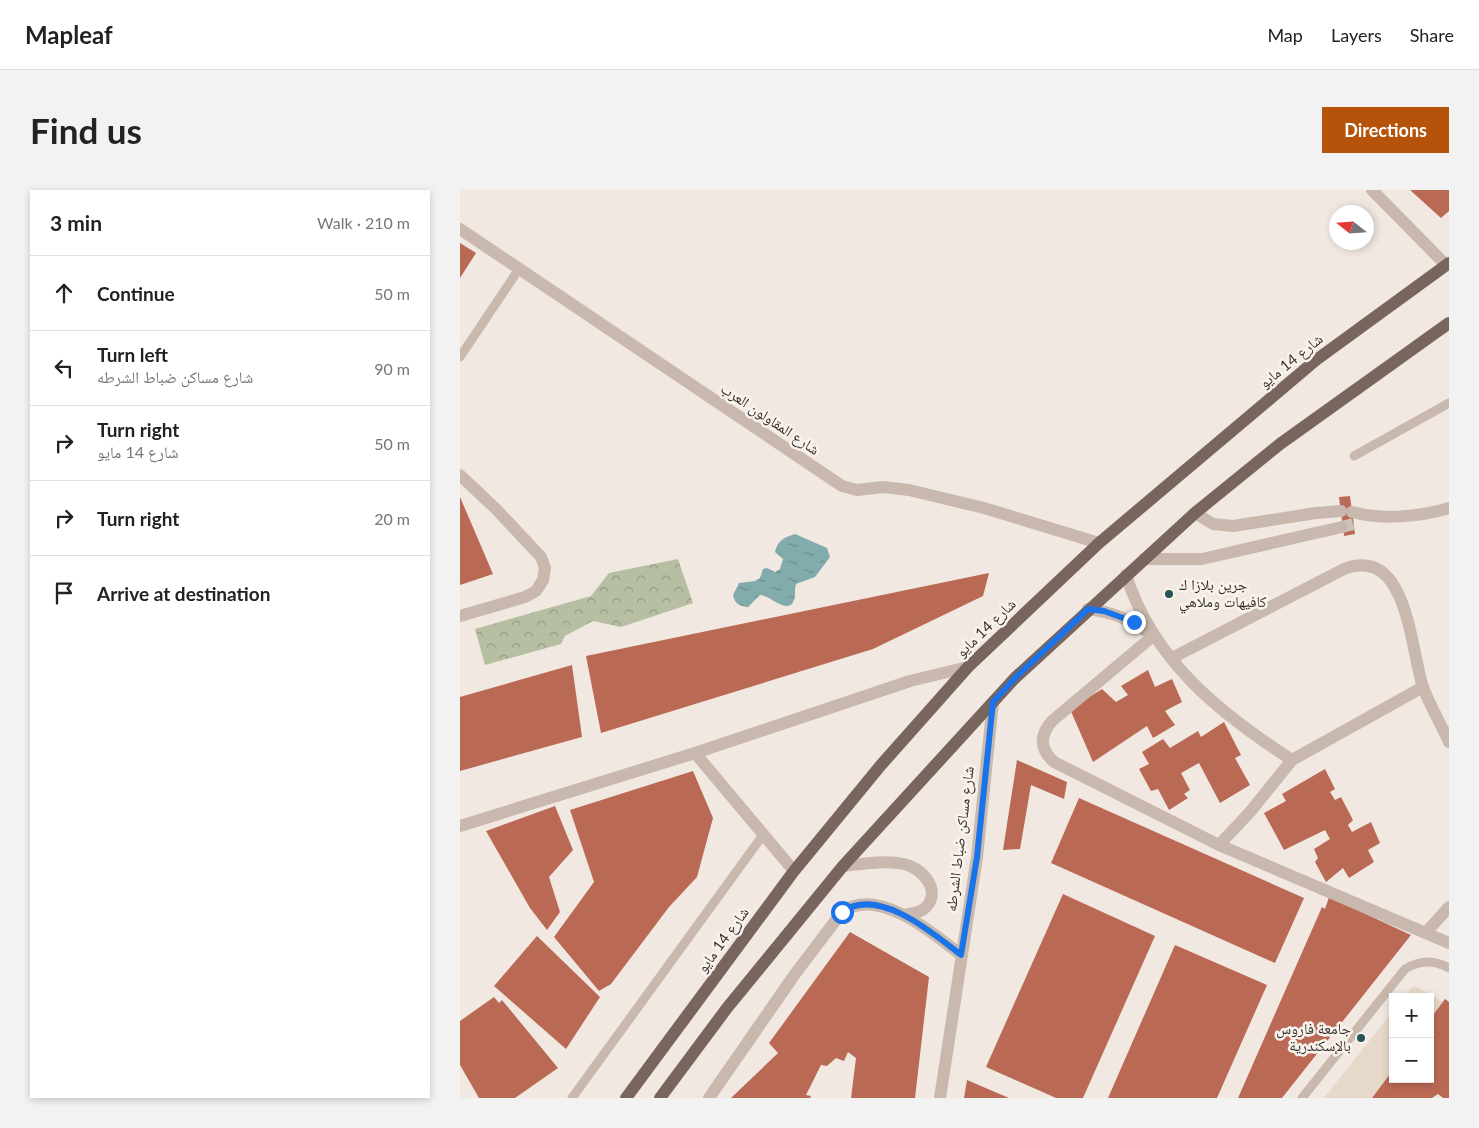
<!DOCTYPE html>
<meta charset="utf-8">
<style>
body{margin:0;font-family:Lato,"Noto Naskh Arabic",sans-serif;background:#f2f2f2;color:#222}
.controls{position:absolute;right:15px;bottom:15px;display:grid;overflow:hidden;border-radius:0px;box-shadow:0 2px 8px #0003}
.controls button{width:45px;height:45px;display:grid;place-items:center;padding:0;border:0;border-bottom:1px solid #e0e0e0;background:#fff;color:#222;font:25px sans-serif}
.compass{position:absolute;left:869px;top:15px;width:45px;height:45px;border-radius:50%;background:#fff;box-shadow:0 2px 8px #0003;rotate:287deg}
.stop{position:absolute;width:15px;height:15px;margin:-11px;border:4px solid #1a73e8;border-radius:50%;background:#fff}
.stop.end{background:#1a73e8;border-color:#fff;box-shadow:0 1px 5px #0008}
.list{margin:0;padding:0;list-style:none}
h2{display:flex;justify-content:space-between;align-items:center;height:65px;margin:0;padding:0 20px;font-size:21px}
h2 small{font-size:16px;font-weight:400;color:#767676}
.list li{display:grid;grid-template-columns:32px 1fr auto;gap:15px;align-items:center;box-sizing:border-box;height:75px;padding:0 20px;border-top:1px solid #e0e0e0}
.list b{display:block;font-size:19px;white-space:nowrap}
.list p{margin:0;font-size:16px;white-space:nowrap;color:#767676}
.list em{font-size:16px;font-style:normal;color:#767676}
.icon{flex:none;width:28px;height:28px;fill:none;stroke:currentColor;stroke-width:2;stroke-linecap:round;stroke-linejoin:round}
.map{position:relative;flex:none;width:989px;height:908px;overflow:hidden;border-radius:0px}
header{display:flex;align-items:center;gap:30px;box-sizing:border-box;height:70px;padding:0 25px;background:#fff;border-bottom:1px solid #e0e0e0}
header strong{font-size:24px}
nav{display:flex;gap:28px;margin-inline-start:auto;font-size:18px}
.intro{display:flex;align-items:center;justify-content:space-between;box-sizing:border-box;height:120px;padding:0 30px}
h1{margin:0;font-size:35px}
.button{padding:12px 22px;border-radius:0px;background:#b45309;color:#fff;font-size:18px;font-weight:700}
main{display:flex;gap:30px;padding:0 30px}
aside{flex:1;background:#fff;border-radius:0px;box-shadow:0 2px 8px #0003}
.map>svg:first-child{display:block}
</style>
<header>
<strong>Mapleaf</strong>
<nav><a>Map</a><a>Layers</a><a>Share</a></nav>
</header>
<div class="intro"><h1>Find us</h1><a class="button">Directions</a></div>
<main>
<aside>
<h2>3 min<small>Walk · 210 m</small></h2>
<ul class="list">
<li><svg class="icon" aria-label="ahead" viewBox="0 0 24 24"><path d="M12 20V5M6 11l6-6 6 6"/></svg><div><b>Continue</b></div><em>50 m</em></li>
<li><svg class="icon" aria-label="left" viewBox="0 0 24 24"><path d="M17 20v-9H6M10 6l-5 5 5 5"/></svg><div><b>Turn left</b><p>شارع مساكن ضباط الشرطه</p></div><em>90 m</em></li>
<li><svg class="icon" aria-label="right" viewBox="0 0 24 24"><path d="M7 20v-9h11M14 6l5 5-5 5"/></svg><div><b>Turn right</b><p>شارع 14 مايو</p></div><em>50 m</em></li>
<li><svg class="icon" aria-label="right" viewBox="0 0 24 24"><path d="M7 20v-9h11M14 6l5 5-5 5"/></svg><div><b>Turn right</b></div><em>20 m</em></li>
<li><svg class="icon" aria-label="arrive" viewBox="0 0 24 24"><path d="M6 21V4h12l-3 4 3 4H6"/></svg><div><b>Arrive at destination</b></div></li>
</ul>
</aside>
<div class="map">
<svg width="989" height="908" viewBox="0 0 989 908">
<defs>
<pattern id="forest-crowns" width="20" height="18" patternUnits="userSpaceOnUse" patternTransform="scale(1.25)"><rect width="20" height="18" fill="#b6bfa2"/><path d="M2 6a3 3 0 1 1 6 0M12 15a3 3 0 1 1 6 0" fill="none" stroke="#959c84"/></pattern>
<pattern id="water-ripples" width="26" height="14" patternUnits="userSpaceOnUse" patternTransform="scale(1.25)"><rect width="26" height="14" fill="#82abab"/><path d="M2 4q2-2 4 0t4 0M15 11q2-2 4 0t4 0" fill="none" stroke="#6b8c8b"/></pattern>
</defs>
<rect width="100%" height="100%" fill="#f1e8e1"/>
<path fill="url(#forest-crowns)" d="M218,369L233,413L161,437L133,431L105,446L101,454L25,475L15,439L131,406L149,383Z"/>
<g fill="#e7d9c9">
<path d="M955,796L983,812L970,829V807H944L952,797Z"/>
<path d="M933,821V880L912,908H864Z"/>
</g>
<path fill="url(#water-ripples)" d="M335,344L367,358L370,367L355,387L336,394C334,400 336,405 334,410C328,426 310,405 300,405L288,417C279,416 275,414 273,405L279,393L295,391L300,388L303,379L307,378L315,382L320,379L323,369L315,362C317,351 325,347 335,344Z"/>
<g fill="#ba6955">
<path d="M950,0H989V21L981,28Z"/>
<path d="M0,53L16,63L0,88Z"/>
<path d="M890,306L895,344L884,346L879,307Z"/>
<path d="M0,307L33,384L0,395Z"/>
<path d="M529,383L523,406L413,459L141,543L126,466Z"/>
<path d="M112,475L122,547L0,581V507Z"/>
<path d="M688,480L695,497L712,489L722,512L705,521L715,535L693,548L687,536L633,572L610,519L642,499L656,512L668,505L661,496Z"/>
<path d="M764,532L781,565L775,568L790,595L760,613L739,573L721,583L730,600L724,604L728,608L709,620L698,599L691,601L679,579L689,574L682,562L703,549L710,558L738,541L741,547Z"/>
<path d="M557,570L607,592L604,609L571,595L560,659L543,660Z"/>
<path d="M865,579L875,599L870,602L875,610L881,607L893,630L888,635L892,642L911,632L920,653L908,660L914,672L889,688L883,678L866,692L855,672L858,668L854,659L870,649L865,640L824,660L804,623L826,611L822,604Z"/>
<path d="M233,581L253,628L237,687L209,717L151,794L139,801L94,747L134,692L110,620Z"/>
<path d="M619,608L844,708L815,773L591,673Z"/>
<path d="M95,616L113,660L89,687L100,722L87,740L70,718L26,641Z"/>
<path d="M603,704L695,746L623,908H596L526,877Z"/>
<path d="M869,707L951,745L822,908H778L862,717L865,719Z"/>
<path d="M390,742L469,787L455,908H391L396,868L388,862L384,871L376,868L367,876L361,875L346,905L351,906L350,908H271L318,863L309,853Z"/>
<path d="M77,746L140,807L106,859L34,796Z"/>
<path d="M715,755L807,795L757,908H648Z"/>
<path d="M34,807L39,813L42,810L98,878L55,908H19L0,875V831Z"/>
<path d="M985,809L989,812V908H983L978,904L972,908H912L933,880V889H970V829Z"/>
<path d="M507,890L549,908H504Z"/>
</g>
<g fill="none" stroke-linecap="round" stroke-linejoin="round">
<path stroke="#ccc3bd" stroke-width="12" stroke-dasharray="12 6" stroke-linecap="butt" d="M882,337L893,334"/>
<g stroke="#c8b8ad" stroke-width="9">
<path d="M0,167L59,79"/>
<path d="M894,266L989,213"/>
<path d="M112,908L303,645"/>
<path d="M842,908L945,779C960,770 973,770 989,778"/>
</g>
<g stroke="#c8b8ad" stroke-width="12">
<path d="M0,39L382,296L397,300L423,297L449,300L524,318L639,353"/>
<path d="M0,285L36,319L81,367L85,378L83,390L76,401L65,407L0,426"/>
<path d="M666,385C693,470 759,523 832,570"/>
<path d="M628,419C652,422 670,429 689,443"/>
<path d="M693,446L592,531C579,546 580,559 594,572L759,655L989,753"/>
<path d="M712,468L884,379C948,355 950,458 963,497C970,516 981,534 989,552"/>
<path d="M235,563L334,681"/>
<path d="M0,636L235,563L450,491L508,477"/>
<path d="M759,655L790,622L832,570L963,497"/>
<path d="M383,676C402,674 425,670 444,674C462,678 482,700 466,717C461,723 452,723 445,725"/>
<path d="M970,738L989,717"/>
<path d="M249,908L335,784L382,722C418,696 473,743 501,765"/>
</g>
<g stroke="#c8b8ad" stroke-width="12">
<path d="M912,0L986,75"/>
<path d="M892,322C921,330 960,327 989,318"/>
<path d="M735,323L753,334L773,336L856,323L881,321"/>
<path d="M684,369H742L882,337"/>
<path d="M480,908L517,667L533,512"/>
</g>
<g stroke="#78655e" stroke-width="12">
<path d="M166,908L334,681L421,575L508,477L639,353L856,170L989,73"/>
<path d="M200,908L267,818L383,676L555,488L735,323L820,254L989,133"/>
</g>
</g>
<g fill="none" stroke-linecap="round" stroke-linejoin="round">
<path stroke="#1a73e8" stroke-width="6" d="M382,722C418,696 473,743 501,765L517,667L533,512L555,488L628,419L644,421L674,432"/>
</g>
<g fill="#245455" stroke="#f9f3ed" stroke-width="2">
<circle cx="709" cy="404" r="5"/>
<circle cx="901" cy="848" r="5"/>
</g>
<g text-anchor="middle" stroke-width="5" stroke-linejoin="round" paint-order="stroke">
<g font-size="15" fill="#372e2b" stroke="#f9f3ed">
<text transform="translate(831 171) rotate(-39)" y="5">شارع 14 مايو</text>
<text transform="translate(310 229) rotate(34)" y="5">شارع المقاولون العرب</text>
<text transform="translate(526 438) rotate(-44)" y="5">شارع 14 مايو</text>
<text transform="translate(500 649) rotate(-83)" y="5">شارع مساكن ضباط الشرطه</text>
<text transform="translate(263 750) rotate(-54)" y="5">شارع 14 مايو</text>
</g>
<g font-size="15" fill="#372e2b" stroke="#f9f3ed" text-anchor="start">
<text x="719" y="400">جرين بلازا ك<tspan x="719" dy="17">كافيهات وملاهي</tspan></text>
<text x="891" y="844" text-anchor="end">جامعة فاروس<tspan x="891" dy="17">بالإسكندرية</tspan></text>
</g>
</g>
</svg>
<div class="controls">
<button>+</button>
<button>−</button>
</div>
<svg class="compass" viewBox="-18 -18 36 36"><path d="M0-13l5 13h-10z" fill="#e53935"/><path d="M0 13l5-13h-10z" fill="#767676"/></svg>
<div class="stop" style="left:382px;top:722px"></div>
<div class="stop end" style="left:674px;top:432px"></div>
</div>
</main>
